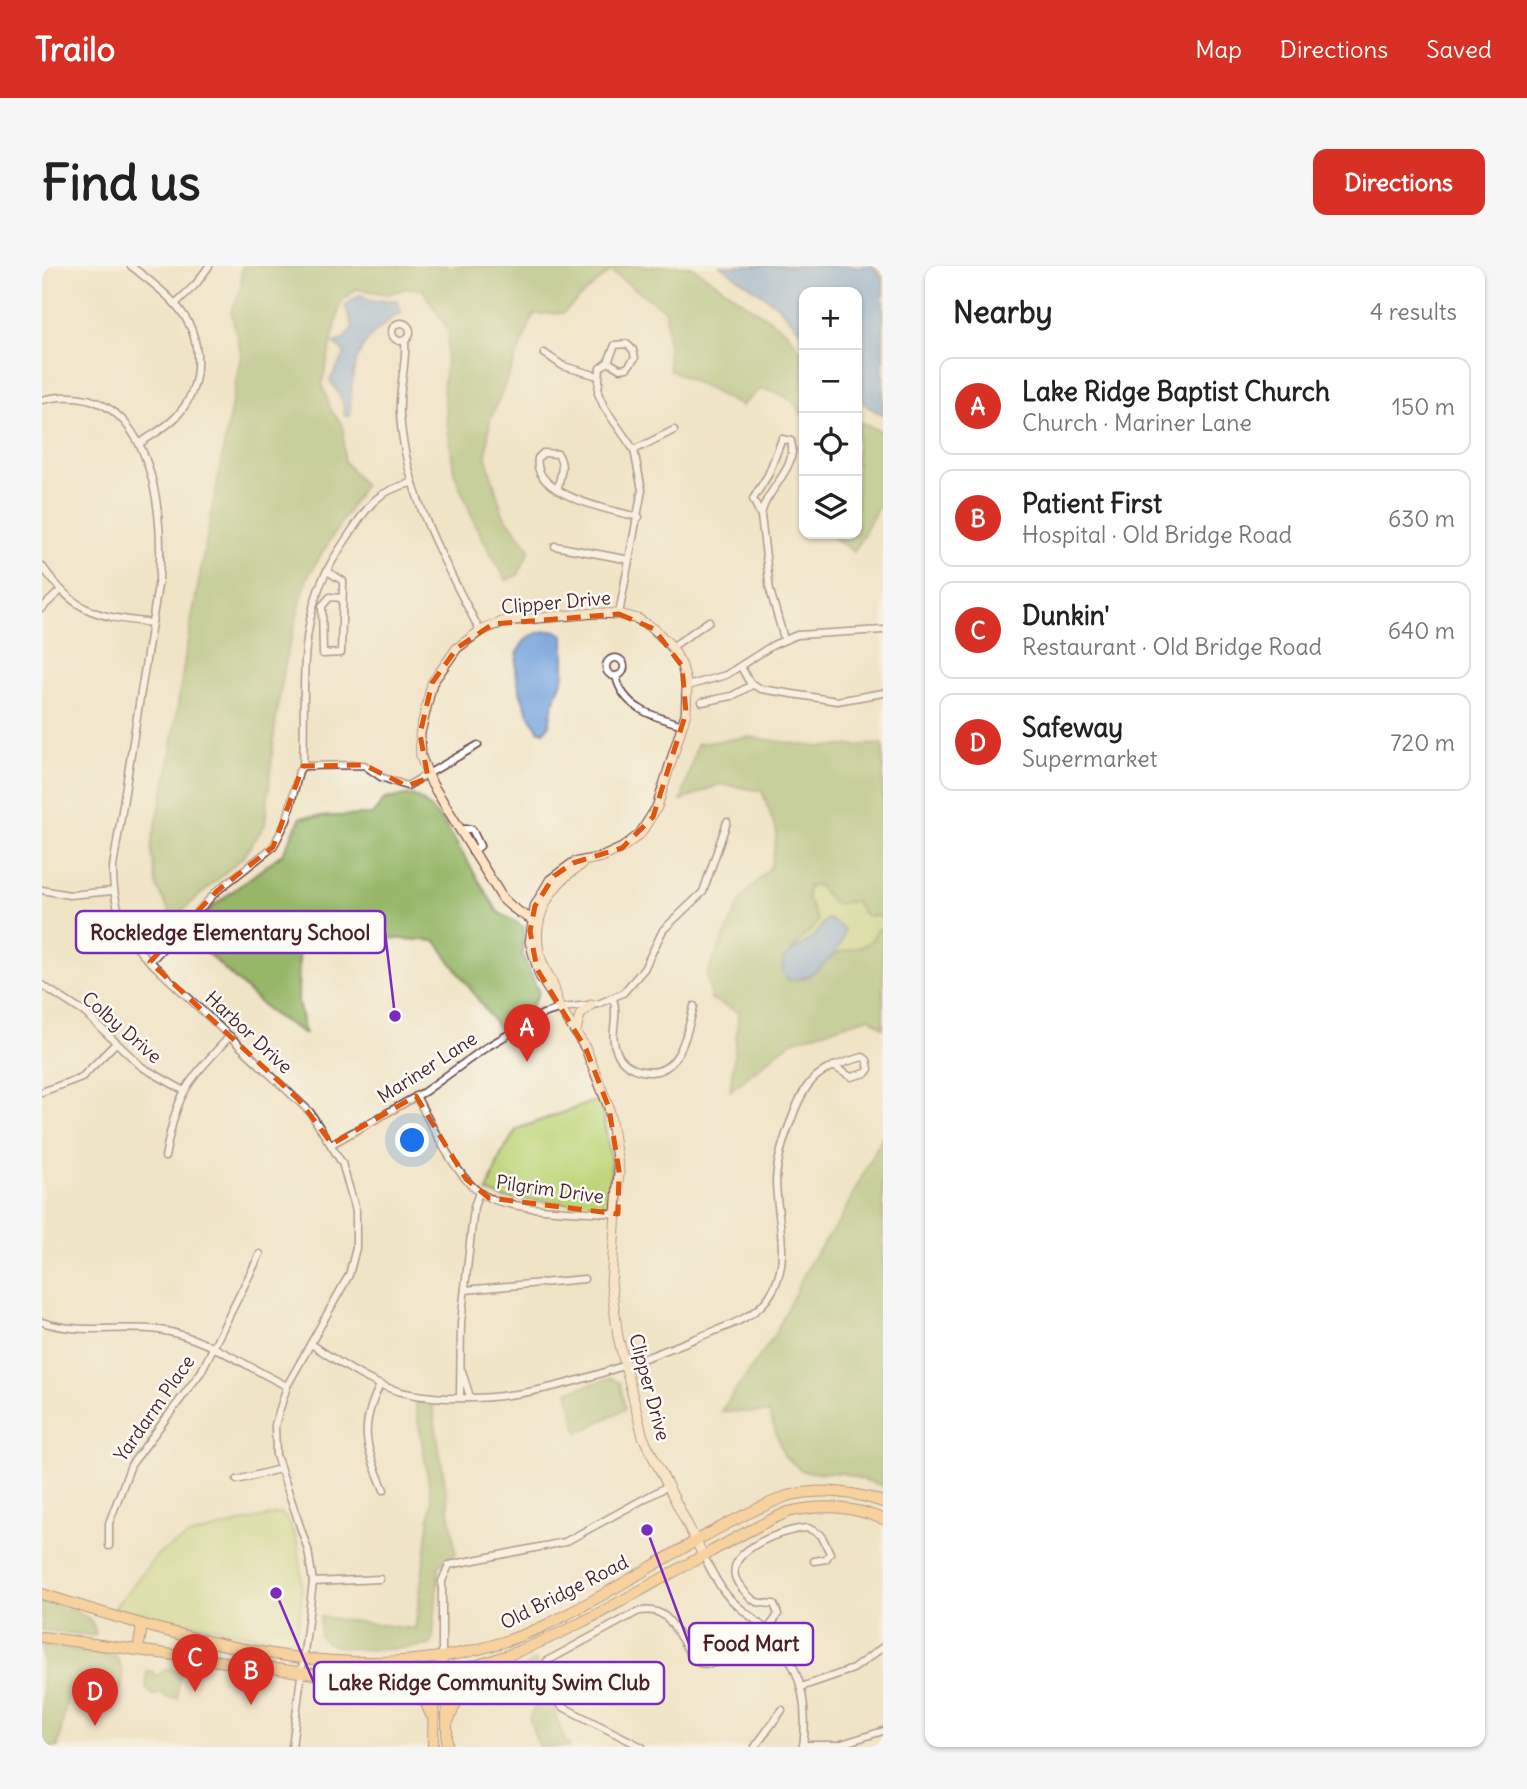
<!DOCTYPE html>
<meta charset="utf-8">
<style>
body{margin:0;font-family:Delius,sans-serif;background:#f6f6f6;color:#222}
.controls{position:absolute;right:21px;top:21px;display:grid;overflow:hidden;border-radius:14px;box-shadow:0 2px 5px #0004}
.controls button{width:63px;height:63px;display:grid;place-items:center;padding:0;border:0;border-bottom:2px solid #e0e0e0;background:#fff;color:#222;font:35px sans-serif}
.you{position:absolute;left:371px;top:875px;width:24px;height:24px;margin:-18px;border:5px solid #fff;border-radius:50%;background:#1a73e8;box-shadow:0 0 0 10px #1a73e833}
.badge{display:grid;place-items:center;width:46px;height:46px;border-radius:50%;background:#d93025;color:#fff;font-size:23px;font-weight:700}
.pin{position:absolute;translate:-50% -58px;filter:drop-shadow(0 2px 4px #0008)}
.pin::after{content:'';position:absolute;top:37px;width:24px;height:21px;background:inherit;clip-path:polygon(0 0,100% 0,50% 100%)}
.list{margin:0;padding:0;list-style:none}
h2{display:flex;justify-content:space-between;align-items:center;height:91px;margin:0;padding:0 28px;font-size:30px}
h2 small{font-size:23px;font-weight:400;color:#767676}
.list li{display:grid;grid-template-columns:46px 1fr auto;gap:21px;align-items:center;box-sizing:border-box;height:98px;margin:0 14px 14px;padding:0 14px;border:2px solid #e0e0e0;border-radius:14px}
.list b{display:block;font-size:26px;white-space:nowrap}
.list p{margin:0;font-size:23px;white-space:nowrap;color:#767676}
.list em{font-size:23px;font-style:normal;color:#767676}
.icon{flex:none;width:38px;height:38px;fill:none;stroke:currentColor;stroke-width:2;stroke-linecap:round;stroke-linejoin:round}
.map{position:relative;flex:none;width:841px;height:1481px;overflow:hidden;border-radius:14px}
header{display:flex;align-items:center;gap:42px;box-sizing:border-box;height:98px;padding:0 35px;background:#d93025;color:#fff}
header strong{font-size:33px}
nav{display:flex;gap:38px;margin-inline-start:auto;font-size:24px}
.intro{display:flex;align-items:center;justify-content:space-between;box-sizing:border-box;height:168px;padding:0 42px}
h1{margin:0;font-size:49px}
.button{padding:18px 32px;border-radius:14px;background:#d93025;color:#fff;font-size:24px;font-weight:700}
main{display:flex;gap:42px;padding:0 42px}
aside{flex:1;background:#fff;border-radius:14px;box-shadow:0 2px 5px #0004}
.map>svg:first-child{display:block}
</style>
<header>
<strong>Trailo</strong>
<nav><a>Map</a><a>Directions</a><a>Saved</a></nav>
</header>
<div class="intro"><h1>Find us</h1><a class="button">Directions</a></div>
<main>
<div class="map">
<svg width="841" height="1481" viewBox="0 0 841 1481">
<rect width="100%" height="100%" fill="#fdfcf7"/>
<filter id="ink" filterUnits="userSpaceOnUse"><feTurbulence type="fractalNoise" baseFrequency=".0143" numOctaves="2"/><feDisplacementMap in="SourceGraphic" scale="14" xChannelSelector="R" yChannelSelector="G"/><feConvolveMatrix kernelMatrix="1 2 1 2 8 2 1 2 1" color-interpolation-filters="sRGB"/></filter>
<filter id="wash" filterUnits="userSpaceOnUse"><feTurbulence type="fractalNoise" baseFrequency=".00686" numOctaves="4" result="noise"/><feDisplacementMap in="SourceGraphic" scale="28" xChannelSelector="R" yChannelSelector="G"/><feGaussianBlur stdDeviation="1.57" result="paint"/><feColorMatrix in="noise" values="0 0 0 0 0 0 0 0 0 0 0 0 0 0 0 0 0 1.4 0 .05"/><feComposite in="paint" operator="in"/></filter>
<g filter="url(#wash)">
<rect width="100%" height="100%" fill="#f0e4c6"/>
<g fill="#bed478" stroke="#847a52" stroke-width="2">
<path d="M770,618L782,623L790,637L813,635L821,647L841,650V662L835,664C827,686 807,682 787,691L803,664L788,653L780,658L773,670L752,684C755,671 770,667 776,655L763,627Z"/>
<path d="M558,833L569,895V942L462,932L445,926L459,889L475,863Z"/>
<path d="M239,1247C265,1272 263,1340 252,1373L244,1376L72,1342L116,1288L149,1269Z"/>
</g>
<g fill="#96b668" stroke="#706a4a" stroke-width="2">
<path d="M200,0H649L744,65L762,89V152C750,131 742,128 718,123L699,140L627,103L624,45L568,5L521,47L492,48L448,154L444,191L461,248L488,283L476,309L464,314L433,258L412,206L401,124L407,65L380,23L366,22L346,28L314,23L299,36L280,117L289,144L301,160L302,195L322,219L265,312L244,392L234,451L223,559L202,590L131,653L114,619L109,580L126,506L144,384L199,88L189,45L199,23Z"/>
<path d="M815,155L841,166V239L836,241L812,286L785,268H815Z"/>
<path d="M706,471L777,481L841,478V650H824L813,635L793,638L775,619L766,620L765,632L776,655L747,687L745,713H763C772,706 779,696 789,690C808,679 826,688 835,664L841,662V762L828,751L750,775L688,825L697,746L669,733L665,709L700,632L729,600L735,567L720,525L678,518L639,535L655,478Z"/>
<path d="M371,529L384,538L402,557L456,646L482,661L480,688L497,727L488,742L457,763L394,675L345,672L306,651L280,657L257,684L256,736L263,768L230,748L147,670L170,641L241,587L259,551L330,549L343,533Z"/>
<path d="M841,869V1220L800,1207L762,1206L742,1190L727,1147L679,1145L732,1070L768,996L797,956Z"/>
<path d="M569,1112L578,1117L583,1143L536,1167L526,1125Z"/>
<path d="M373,1136L390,1137L414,1288L406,1291L397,1300L391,1374L388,1379C365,1382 291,1391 278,1370V1351L373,1363L390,1235Z"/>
<path d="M0,1335C17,1341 56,1346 53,1370L0,1364Z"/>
<path d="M0,1379L74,1391C80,1401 86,1418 74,1428L34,1423L26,1428L16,1481H0Z"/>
<path d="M494,1394L523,1475L528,1481H497L487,1452L492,1442L486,1423L490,1420L484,1401Z"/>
<path d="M127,1402L138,1408L135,1432H124L121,1426L112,1430L104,1422L105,1405H110L114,1410Z"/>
</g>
<g fill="#709fd9" stroke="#5d5f82" stroke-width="2">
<path d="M679,0H831L841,12V149L826,141L815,129V26H762V69L735,39Z"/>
<path d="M318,29L330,35L355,34L359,46C312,78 310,95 308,150H303L300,134L288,114L303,88L292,77L301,74L311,61L303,40Z"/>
<path d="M515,365L522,370V409L511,438L507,460L502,465H497C474,431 453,362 515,365Z"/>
<path d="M785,653L801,661C808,681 766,720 745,713L740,704L742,692L773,670Z"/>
</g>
</g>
<g filter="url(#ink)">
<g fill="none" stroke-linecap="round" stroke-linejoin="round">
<g stroke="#633d42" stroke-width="9">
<g id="street">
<path d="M89,0C104,12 121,24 134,39C162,70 163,121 133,152C123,162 110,169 98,177"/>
<path d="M133,38L154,18L167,0"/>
<circle cx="359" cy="66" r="9"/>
<path d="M363,74C365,99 356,124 358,149C364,230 402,295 438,365"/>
<path d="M502,87L521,100L556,110"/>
<path d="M566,96L578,103L585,102L593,92L591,84L585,78L573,79L566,96L558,102L556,127L562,141L592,184L600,224L577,348"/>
<path d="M0,134C107,109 123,238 117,313L71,601C70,634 79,662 100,688L268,846L300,897L314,945V982L307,1009L245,1120L233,1159L234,1189L266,1284L271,1316L250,1481"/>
<path d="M740,173L749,175C757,202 722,225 719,250L711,233L726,209Z"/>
<path d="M592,184L632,164"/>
<path d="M516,223C517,210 524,201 516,188L501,187L496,192C489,229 571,245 597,251"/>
<path d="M719,250L728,324L742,373"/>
<path d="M513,280L588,294"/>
<path d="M0,300C34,348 54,350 110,357"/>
<path d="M285,305L301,315V320L299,387L281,388L280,340L288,331L299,332"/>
<path d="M0,342L18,325"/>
<path d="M630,381L667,355"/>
<circle cx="573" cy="401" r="9"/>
<path d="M699,401L708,417L719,423L795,435L841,427"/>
<path d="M574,410C581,443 613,451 641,459"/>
<path d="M645,420L684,409L731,379L755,369L841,364"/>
<path d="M660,436L690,430L710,419"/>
<path d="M261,500L322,499L339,511L365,520L436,479"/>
<path d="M417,563H430L438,580L430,586"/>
<path d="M0,624L27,629L71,625"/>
<path d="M108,696L175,625L231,581L245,554L257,505L261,500C264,442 256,380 276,325C283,305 295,287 307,269C327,239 333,226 369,217"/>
<path d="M0,719L43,747L100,801L141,824"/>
<path d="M571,733C578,751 566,768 575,786C579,796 589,803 600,805C638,813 645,766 652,740"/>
<path d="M0,826L40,811L74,777"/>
<path d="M374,830C389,858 412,907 437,926C465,947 540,944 576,948"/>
<path d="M290,878L382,826L443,782L501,748L520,742L556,738L581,727L602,703L621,664L661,626L685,556"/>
<path d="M123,891C136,824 143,819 188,770"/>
<path d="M423,1024L542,1013"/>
<path d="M0,1056C39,1069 77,1059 117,1064C162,1070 205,1101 245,1120"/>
<path d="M269,1078C300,1098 331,1121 368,1128C465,1145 563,1109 652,1073C679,1062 712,1054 728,1029C751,994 734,952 734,914C735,892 742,872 750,852C765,810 777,803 821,791L825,794L827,803L824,807L809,811L791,800"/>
<path d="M420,1105L428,1131"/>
<path d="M338,1119C316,1163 324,1181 342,1224"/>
<path d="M418,1131L419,1057L432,941L437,926"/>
<path d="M195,1214L238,1203"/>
<path d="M67,1280V1257L89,1199L159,1106L218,988"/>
<path d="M661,1289C668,1302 674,1315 683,1327C694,1341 710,1350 723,1363C758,1394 767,1436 761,1481"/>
<path d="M271,1316L338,1313"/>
<path d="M400,1390V1315L407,1299L523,1276L624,1221"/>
<path d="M759,1421L811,1403L841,1381"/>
<path d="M761,1479H796L841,1465"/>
<path d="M600,1481L519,1440L510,1430L501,1408L505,1395L595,1346C632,1336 635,1376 655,1396C678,1406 726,1369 736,1348L732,1338C726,1337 721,1338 715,1336C708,1333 704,1327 699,1321C671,1288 740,1263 766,1262L779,1269L788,1287L784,1293L772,1295"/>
<path d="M713,1481L740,1444"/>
</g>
</g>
<g stroke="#633d42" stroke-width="11">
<g id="secondary">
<path d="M497,656C482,651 472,644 461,633L390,518L379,491L378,468L390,417L415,382L438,365L463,355L554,347L577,348L596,353L612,363L630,381L640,400L645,420L644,447L615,541L598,568L580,582L560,591L531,597L508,614L493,640L488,676L498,710L544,783L567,842L577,905L569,1017L576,1071L601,1171L661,1289"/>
<path d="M515,734C514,719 504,708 499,693C487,655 507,619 539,599"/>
<path d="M534,765L538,749L549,739"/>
</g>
</g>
<g stroke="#633d42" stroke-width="12">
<g id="primary">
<path d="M0,1328C159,1378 341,1435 502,1360C584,1321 660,1264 745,1230C778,1222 810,1225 841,1236"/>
<path d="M0,1371L308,1413C450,1423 551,1348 670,1285C695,1271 720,1257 746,1246C780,1238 809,1240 841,1253"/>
<path d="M96,1384L100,1360"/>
<path d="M399,1410L405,1420V1481"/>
<path d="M355,1416L379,1427L389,1449"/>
<path d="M405,1458L420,1423L458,1400"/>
<path d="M391,1481L392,1420L399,1410L400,1392"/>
</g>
</g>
<use href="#street" stroke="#fff" stroke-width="6"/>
<use href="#secondary" stroke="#ffe4c6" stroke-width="9"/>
<use href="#primary" stroke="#febc70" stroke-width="10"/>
</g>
</g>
<path d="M0 0H841V1481H0ZM577,348L612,363L640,400L644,447L611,551L580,582L531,597L512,610L493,640L488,665L495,703L544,783L567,842L577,905L576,948L447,932L424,913L374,830L290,878L257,834L108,696L175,625L231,581L261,500L322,499L365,520L386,512L378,468L390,417L415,382L451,358Z" fill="#f0e4c6" fill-opacity=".55" fill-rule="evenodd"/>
<path fill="none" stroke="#e0560e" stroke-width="5" stroke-dasharray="14 9" stroke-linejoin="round" d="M577,348L612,363L640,400L644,447L611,551L580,582L531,597L512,610L493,640L488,665L495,703L544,783L567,842L577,905L576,948L447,932L424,913L374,830L290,878L257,834L108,696L175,625L231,581L261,500L322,499L365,520L386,512L378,468L390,417L415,382L451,358Z"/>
<g text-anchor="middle" stroke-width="5" stroke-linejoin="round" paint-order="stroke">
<g font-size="19" fill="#4a1f2b" stroke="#fdfcf7">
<text transform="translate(514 336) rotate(-5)" y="7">Clipper Drive</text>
<text transform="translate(80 761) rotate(41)" y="7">Colby Drive</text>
<text transform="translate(207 766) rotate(43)" y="7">Harbor Drive</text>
<text transform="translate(385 801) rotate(-33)" y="7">Mariner Lane</text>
<text transform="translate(508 923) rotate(8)" y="7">Pilgrim Drive</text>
<text transform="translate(608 1121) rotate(75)" y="7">Clipper Drive</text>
<text transform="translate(112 1142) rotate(-55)" y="7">Yardarm Place</text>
<text transform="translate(522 1326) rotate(-27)" y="7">Old Bridge Road</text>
</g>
</g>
<path fill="none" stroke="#7b2cbf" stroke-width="2.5" d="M353 750L343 666M605 1264L647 1378M234 1327L272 1417"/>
<g fill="#7b2cbf" stroke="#fdfcf7" stroke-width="2.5">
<circle cx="353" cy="750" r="7"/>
<circle cx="605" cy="1264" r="7"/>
<circle cx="234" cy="1327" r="7"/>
</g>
<g fill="#fdfcf7" stroke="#7b2cbf" stroke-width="2.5">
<rect x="34" y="645" width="309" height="42" rx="7"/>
<rect x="647" y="1357" width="124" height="42" rx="7"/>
<rect x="272" y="1396" width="350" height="42" rx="7"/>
</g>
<g font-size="21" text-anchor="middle" font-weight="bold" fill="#4a1f2b">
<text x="188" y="674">Rockledge Elementary School</text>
<text x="709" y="1385">Food Mart</text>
<text x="447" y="1424">Lake Ridge Community Swim Club</text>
</g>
</svg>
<div class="controls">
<button>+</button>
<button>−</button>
<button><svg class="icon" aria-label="locate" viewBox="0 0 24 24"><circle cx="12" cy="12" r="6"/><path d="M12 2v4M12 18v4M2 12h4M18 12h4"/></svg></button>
<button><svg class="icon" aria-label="layers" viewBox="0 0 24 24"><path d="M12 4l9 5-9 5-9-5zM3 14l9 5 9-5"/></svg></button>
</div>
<div class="you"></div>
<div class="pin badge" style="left:485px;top:796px">A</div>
<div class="pin badge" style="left:209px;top:1439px">B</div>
<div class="pin badge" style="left:153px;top:1426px">C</div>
<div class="pin badge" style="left:53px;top:1460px">D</div>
</div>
<aside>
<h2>Nearby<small>4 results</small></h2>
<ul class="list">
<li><span class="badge">A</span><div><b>Lake Ridge Baptist Church</b><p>Church · Mariner Lane</p></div><em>150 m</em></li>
<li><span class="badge">B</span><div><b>Patient First</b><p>Hospital · Old Bridge Road</p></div><em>630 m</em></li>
<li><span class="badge">C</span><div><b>Dunkin'</b><p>Restaurant · Old Bridge Road</p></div><em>640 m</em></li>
<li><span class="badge">D</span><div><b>Safeway</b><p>Supermarket</p></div><em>720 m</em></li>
</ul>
</aside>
</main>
